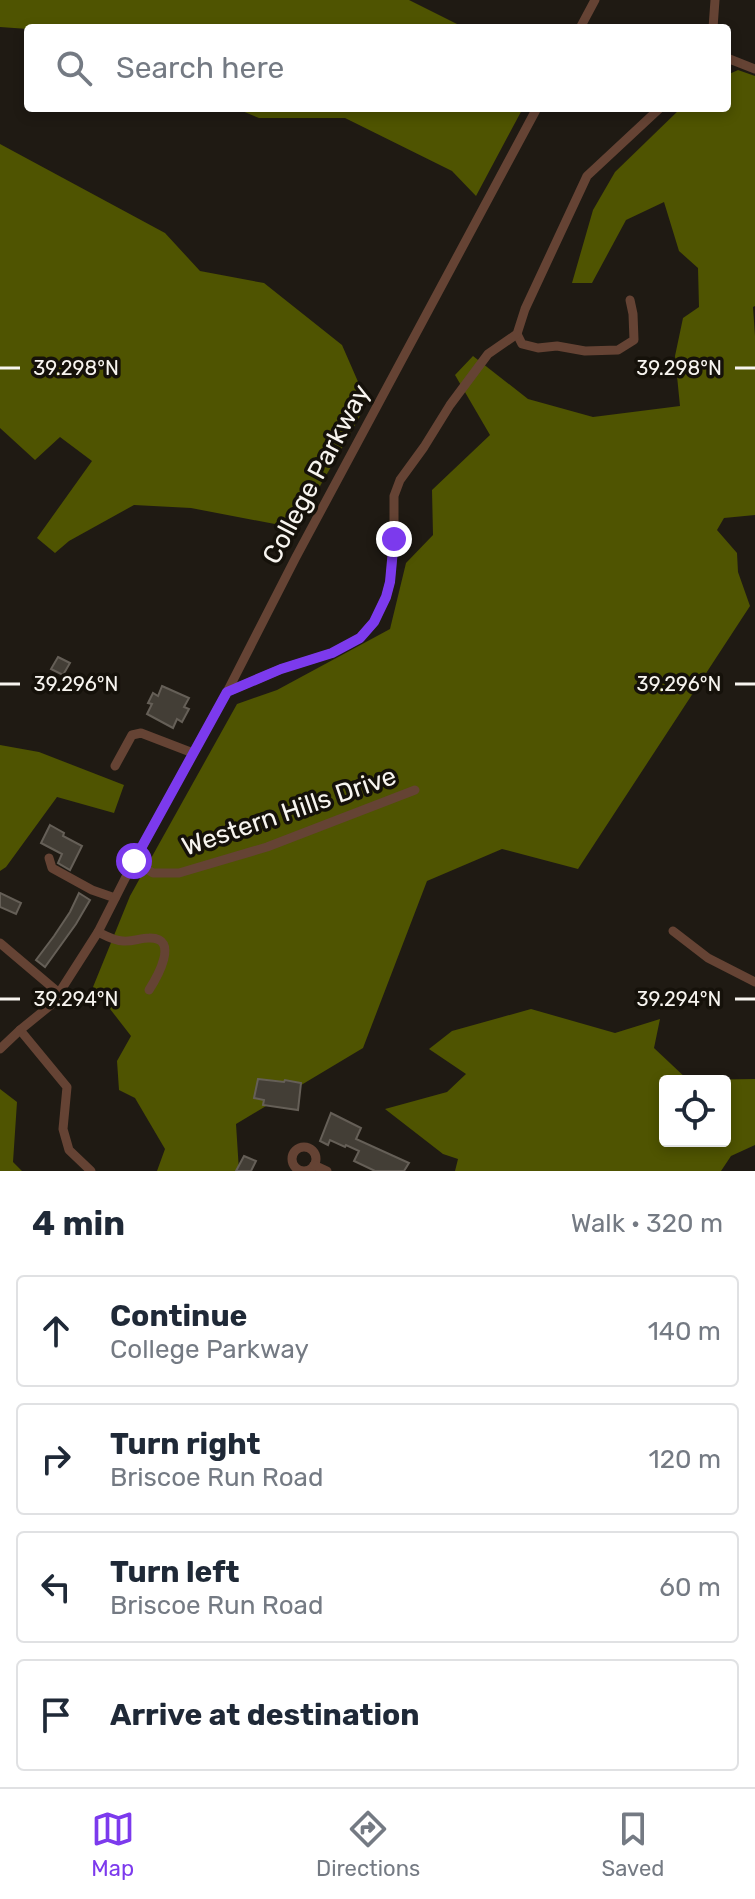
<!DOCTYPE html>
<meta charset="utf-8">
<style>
body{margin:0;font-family:Rubik,sans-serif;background:#f2f2f3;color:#1f2937}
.controls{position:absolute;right:24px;bottom:24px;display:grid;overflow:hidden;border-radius:8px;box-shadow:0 4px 12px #0003}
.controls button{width:72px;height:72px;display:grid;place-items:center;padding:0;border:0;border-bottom:2px solid #e0e1e3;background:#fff;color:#1f2937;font:40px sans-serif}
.stop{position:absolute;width:24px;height:24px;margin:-18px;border:6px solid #7c3aed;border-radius:50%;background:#fff}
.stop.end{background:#7c3aed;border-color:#fff;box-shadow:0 2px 8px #0008}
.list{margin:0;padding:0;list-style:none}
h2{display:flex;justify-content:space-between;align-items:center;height:104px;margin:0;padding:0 32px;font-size:34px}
h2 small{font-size:26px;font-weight:400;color:#747a83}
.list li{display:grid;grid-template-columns:52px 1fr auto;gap:24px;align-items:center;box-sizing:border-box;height:112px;margin:0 16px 16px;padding:0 16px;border:2px solid #e0e1e3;border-radius:8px}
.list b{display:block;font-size:30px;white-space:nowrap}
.list p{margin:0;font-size:26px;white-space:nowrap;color:#747a83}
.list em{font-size:26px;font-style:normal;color:#747a83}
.icon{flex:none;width:44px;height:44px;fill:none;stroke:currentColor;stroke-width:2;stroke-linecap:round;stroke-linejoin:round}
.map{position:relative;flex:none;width:755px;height:1171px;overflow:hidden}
.search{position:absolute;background:#fff;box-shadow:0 4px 12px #0003;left:24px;right:24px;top:24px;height:88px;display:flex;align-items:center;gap:20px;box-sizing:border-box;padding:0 28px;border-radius:8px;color:#747a83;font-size:30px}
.sheet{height:616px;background:#fff}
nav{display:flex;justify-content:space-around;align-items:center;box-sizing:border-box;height:112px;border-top:2px solid #e0e1e3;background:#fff;font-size:22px;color:#747a83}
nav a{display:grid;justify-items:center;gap:4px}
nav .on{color:#7c3aed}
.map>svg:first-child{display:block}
</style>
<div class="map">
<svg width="755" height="1171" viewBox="0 0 755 1171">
<rect width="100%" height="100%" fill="#1f1a13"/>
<g fill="#4f5401" fill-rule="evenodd">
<path d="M0,0H409L465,28L28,29L0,27Z"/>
<path d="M738,70L755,76V306L753,307L755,336V515L724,518L717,530L737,553L738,572L750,606L578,869L502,849L427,881L363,1048L236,1124L239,1171H157L165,1149L135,1098L119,1090L117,1061L131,1036L93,987L130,896L237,704L277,690L390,629L406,563L433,535L432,490L490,435L455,375L473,356L528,399L593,417L680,406L675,356L683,318L699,307L698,268L679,251L664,202L626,220L592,283H572L593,210L615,172L681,108H727V75Z"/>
<path d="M235,108H523L476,196L452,171L345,118H259Z"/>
<path d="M0,144L165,233L200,271L264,283L342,345L366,400L359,418L296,528L191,508L134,505L69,541L55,553L37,538L92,461L60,437L35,460L0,428Z"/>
<path d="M0,745L39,752L124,785L114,813L57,797L6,867L0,871Z"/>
<path d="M531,1009L615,1033L660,1019L654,1048L688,1080L755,1079V1145L731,1156L721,1171H455L458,1159L443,1154L385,1109L447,1092L466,1074L429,1049L452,1031ZM665,1081H725V1141H665Z"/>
<path d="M0,1089L17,1102L13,1162L22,1171H0Z"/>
</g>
<g fill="#433e36" stroke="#655f57" stroke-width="2">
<path d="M58,657L70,663L63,675L51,669Z"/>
<path d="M162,686L189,698L184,707L189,709L182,722L177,719L173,728L147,714L152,704L148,703L153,693L158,696Z"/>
<path d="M50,825L64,833L63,836L82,846L70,870L58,863L62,854L41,843Z"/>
<path d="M0,893L21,903L16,914L0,907Z"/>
<path d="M79,893L90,900L76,924L45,967L36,960L54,936L70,912Z"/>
<path d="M258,1079L284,1082L285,1080L301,1083L298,1110L263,1105L264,1100L254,1098Z"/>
<path d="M331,1113L361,1128L356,1139L409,1163L404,1171H375L354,1161L359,1151L346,1145L345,1147L330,1140L328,1145L320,1141Z"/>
<path d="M244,1156L256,1161L251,1171H236Z"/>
</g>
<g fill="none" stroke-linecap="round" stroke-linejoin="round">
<g stroke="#654334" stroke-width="9">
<path d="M580,28L595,0"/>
<path d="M713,28L715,0"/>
<path d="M727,58L755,69"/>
<path d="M517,334L522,344L538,348L557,346L585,351L618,350L634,340L633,314L630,300"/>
<path d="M227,692L281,669L332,653L360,638L374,622L386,597L390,582L394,539V496L400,480L424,447L450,405L488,354L517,334L525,309L587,176L660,108"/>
<path d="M115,766L132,735L141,733L193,753"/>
<path d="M49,858L52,868L92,890L115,898"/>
<path d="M134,861L153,873H179L267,847L415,790"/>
<path d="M673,931L708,958L755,982"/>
<path d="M98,932C106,936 115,941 123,941C132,942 140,938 149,938C181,937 156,979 149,990"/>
<path d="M0,943L59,993"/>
<path d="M20,1030L67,1087L63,1129L69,1150L91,1171"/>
<path d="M0,1049L20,1030L52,1004L98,932L134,861L227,692L296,557L537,108"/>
<circle cx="304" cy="1159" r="12"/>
<path d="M314,1165L327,1171"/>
</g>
</g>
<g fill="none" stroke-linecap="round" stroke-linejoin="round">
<path stroke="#7c3aed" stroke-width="10" d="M134,861L227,692L281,669L332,653L360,638L374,622L386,597L390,582L394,539"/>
</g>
<path fill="none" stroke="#f7f4ef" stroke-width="3" d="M0,368H20M735,368H755M0,684H20M735,684H755M0,999H20M735,999H755"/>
<g text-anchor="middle" stroke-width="7" stroke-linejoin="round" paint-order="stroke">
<g font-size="26" fill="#f7f4ef" stroke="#15110a">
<text transform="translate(316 474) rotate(-62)" y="9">College Parkway</text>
<text transform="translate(289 811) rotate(-19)" y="9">Western Hills Drive</text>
</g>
</g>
<g font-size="20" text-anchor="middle" fill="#f7f4ef" stroke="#15110a" stroke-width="7" stroke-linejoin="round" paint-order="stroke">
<text x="76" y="375">39.298°N</text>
<text x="679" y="375">39.298°N</text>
<text x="76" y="691">39.296°N</text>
<text x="679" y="691">39.296°N</text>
<text x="76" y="1006">39.294°N</text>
<text x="679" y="1006">39.294°N</text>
</g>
</svg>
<div class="controls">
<button><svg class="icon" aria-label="locate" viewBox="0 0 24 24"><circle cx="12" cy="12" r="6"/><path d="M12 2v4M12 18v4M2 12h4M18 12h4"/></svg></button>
</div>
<div class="stop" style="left:134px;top:861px"></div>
<div class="stop end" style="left:394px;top:539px"></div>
<div class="search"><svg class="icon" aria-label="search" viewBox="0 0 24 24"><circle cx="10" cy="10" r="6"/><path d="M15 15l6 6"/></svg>Search here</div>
</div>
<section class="sheet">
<h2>4 min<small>Walk · 320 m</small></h2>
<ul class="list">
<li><svg class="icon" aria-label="ahead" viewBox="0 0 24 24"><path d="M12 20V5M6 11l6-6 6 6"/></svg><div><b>Continue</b><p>College Parkway</p></div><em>140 m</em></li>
<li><svg class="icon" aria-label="right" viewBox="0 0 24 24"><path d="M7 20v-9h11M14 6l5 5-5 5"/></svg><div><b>Turn right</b><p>Briscoe Run Road</p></div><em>120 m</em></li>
<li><svg class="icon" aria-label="left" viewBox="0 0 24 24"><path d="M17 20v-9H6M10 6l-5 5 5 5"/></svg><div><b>Turn left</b><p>Briscoe Run Road</p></div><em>60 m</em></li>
<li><svg class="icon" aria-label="arrive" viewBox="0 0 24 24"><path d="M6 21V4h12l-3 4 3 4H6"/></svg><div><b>Arrive at destination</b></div></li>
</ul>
</section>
<nav>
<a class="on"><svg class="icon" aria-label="map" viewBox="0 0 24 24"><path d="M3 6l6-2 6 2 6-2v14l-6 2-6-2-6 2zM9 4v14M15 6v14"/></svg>Map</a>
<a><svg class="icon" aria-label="directions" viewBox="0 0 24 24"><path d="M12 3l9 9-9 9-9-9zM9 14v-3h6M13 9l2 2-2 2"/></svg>Directions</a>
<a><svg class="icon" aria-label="saved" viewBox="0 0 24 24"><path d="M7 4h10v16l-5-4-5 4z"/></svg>Saved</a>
</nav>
